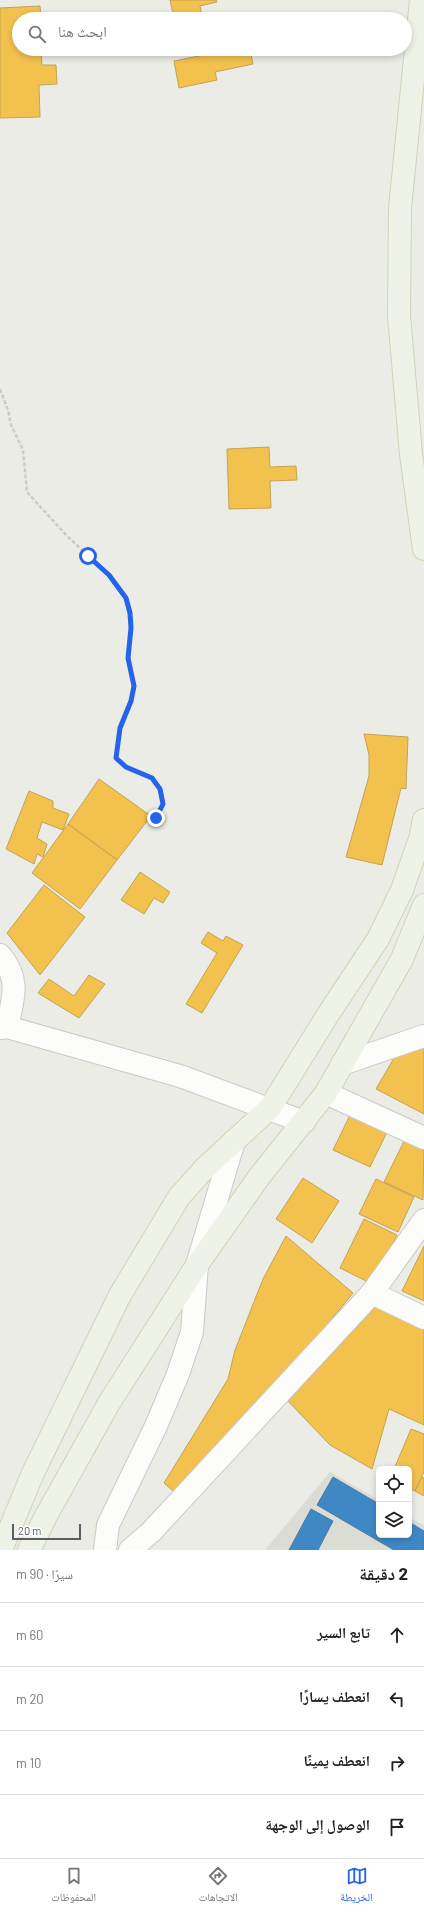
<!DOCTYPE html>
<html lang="ar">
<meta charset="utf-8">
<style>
body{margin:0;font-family:Barlow,"Noto Naskh Arabic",sans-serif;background:#f2f2f2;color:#222;direction:rtl}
.controls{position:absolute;right:12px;bottom:12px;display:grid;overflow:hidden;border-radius:6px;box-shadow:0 2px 6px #0003}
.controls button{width:36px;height:36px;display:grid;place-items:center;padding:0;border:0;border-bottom:1px solid #e0e0e0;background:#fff;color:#222;font:20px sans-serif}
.scale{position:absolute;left:12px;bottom:10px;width:69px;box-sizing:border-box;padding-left:4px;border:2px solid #5c5c64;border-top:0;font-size:11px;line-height:14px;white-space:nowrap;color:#5c5c64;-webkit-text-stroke:3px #fff;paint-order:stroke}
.stop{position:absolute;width:12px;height:12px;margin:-9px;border:3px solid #2563eb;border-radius:50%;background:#fff}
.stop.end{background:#2563eb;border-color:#fff;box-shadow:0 1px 4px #0008}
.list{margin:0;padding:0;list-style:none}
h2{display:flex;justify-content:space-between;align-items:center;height:52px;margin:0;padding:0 16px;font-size:17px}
h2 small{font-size:13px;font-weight:400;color:#767676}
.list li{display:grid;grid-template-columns:26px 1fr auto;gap:12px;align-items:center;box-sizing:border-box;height:64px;padding:0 16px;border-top:1px solid #e0e0e0}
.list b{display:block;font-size:15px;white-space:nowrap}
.list em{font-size:13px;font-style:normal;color:#767676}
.icon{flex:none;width:22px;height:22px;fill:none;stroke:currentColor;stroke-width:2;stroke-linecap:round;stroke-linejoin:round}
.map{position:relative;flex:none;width:424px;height:1550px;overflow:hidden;direction:ltr}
.search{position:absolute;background:#fff;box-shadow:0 2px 6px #0003;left:12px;right:12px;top:12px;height:44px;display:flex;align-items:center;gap:10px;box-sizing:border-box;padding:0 14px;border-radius:22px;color:#767676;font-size:15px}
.sheet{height:308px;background:#fff}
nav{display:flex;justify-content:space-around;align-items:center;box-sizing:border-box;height:56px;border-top:1px solid #e0e0e0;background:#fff;font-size:11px;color:#767676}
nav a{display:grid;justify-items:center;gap:2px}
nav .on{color:#2563eb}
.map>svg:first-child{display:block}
</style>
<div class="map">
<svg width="424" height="1550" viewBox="0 0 424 1550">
<rect width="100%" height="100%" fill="#ebece6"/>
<path fill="#dbdcd4" d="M330,1472L379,1500V1535H409V1517L424,1525V1550H265Z"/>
<g fill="#f2c14e" stroke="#c5a355">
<path d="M170,0H216L217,2L200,6L202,17L220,14L221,19H174Z"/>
<path d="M40,6L41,19H19V49H41L42,65H56L57,84L39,85L40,117L0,118V8Z"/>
<path d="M234,49H250L253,64L215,72L217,80L179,88L174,61Z"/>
<path d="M269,447L270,467L296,466L297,480L270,481L271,508L229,509L227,449Z"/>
<path d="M364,734L408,737L406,789L401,788L382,865L346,857L369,776V755Z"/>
<path d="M99,779L151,816L117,860L68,824Z"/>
<path d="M29,791L53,801V808L69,814L63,830L42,822L37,838L47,844L43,857L37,854L34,864L6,849Z"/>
<path d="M68,824L117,860L80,909L32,873Z"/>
<path d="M140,872L170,892L163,903L154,898L144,914L121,900Z"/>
<path d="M44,885L85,917L40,975L7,933Z"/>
<path d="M208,932L223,941L226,936L243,945L202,1013L186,1004L217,953L201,943Z"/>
<path d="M89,975L105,984L79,1018L38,993L49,979L74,996Z"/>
<path d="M424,1048V1114L376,1089L394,1058Z"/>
<path d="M353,1109L390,1126L370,1167L333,1150Z"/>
<path d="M407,1135L424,1143L423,1200L384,1182Z"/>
<path d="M303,1178L339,1201L312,1243L276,1219Z"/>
<path d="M376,1179L414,1197L398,1232L359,1214Z"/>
<path d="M364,1219L397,1235L374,1285L340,1268Z"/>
<path d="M286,1236L353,1293L303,1354L179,1496L164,1483L228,1379L235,1350L263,1279Z"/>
<path d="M424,1246V1301L402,1291Z"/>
<path d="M375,1307L424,1328V1425L389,1409L372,1469L330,1445L288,1401Z"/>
<path d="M411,1429L424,1434V1472L415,1491L409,1488V1469H394Z"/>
<path d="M422,1477L424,1478V1496L415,1491Z"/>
</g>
<g fill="#3f88c5" stroke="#487ba8">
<path d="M333,1477L379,1504V1535H409V1522L424,1531V1550H394L317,1505Z"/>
<path d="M311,1509L333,1521L318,1550H289Z"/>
</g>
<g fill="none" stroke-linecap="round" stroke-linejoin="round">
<g stroke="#cacaca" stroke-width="24">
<g id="minor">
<path d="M0,955C21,979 13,999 7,1027"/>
<path d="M342,1064L424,1036"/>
<path d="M326,1093L424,1138"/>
<path d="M372,1293L424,1318"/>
<path d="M130,1550L151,1532L372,1293L424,1220"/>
</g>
</g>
<g stroke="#cacaca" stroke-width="24">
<g id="tertiary">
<path d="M0,1028L7,1027L180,1076L304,1122"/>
<path d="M105,1550L108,1525L156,1426L178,1374L192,1332L197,1265L234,1141"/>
</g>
</g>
<g stroke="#cfd4b4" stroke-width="24">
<g id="primary">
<path d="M421,0L400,208L399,316L411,454L424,549"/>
<path d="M1,1550L33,1473L120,1295L179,1197L205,1168L270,1108L329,1013L378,939L402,890L420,839L424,820"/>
<path d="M29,1550L46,1516L109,1403L197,1265L259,1177L326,1093L402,959L424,905"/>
</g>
</g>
<path stroke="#c8cccc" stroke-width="2.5" stroke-dasharray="4 2" stroke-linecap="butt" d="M0,389L8,410L11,425L23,450L27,492L67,536L109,575L126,598L131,628L128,658L134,686L131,701L120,728L116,757L126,767L152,778L160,789L163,804L156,818"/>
<use href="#minor" stroke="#fcfcfb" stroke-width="22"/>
<use href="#tertiary" stroke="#fcfcfb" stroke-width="22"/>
<use href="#primary" stroke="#eff3e7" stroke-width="22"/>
</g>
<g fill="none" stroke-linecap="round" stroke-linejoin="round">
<path stroke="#2563eb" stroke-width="5" d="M88,556L109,575L126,598L130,613L131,628L128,658L134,686L131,701L120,728L116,758L126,767L152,778L160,789L163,804L156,818"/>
</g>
</svg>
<div class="controls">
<button><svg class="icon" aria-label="locate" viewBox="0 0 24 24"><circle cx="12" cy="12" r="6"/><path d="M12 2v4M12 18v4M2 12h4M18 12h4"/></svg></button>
<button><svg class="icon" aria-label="layers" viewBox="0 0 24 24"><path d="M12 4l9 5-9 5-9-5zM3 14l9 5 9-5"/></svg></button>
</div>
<div class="scale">20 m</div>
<div class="stop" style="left:88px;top:556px"></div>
<div class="stop end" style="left:156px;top:818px"></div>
<div class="search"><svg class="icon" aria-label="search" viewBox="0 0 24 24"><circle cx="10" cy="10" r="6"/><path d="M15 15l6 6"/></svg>ابحث هنا</div>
</div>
<section class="sheet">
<h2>2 دقيقة<small>سيرًا · 90 m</small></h2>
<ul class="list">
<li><svg class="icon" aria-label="ahead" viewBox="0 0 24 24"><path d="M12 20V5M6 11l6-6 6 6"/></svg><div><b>تابع السير</b></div><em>60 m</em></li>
<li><svg class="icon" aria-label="left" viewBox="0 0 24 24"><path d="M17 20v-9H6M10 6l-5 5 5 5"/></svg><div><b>انعطف يسارًا</b></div><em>20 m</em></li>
<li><svg class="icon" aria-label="right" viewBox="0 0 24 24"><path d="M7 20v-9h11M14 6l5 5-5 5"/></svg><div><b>انعطف يمينًا</b></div><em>10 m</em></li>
<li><svg class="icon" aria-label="arrive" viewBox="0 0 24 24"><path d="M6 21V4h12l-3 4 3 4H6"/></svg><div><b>الوصول إلى الوجهة</b></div></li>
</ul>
</section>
<nav>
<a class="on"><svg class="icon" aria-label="map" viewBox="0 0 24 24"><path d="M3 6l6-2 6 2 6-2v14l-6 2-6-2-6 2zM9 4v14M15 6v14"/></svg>الخريطة</a>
<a><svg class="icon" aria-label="directions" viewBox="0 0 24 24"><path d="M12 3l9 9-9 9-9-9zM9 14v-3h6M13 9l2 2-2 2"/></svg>الاتجاهات</a>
<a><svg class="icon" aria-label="saved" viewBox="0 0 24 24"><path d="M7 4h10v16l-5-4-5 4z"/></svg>المحفوظات</a>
</nav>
